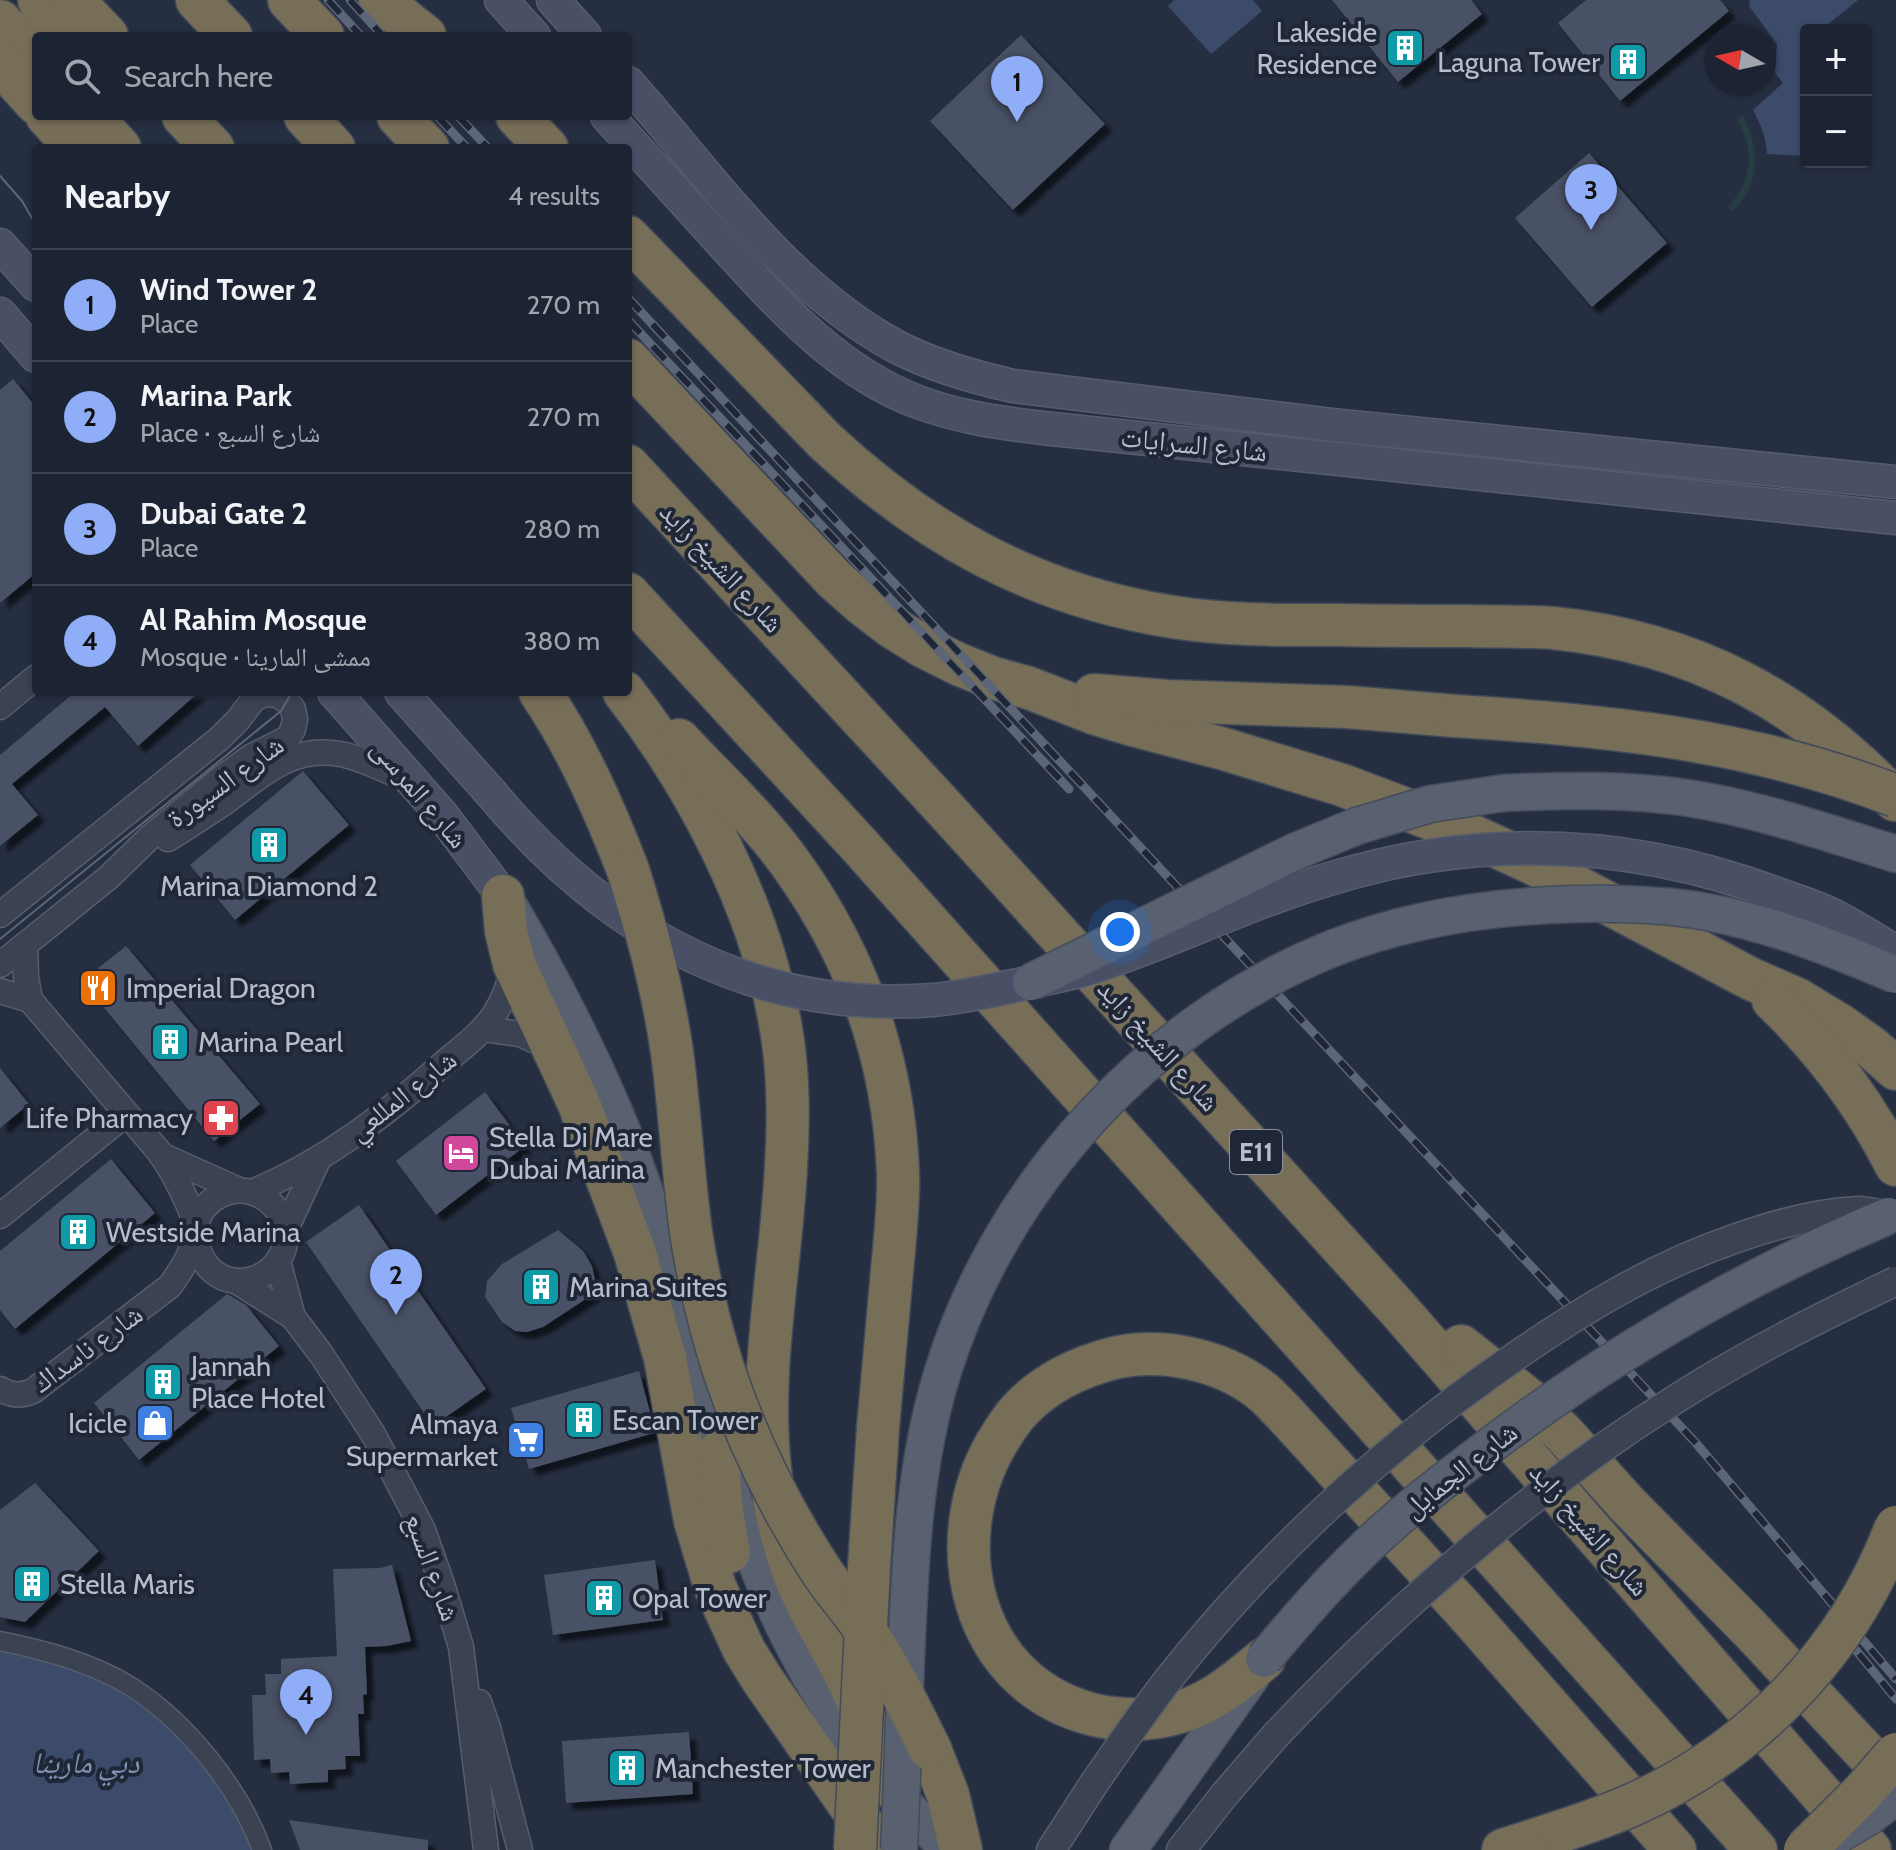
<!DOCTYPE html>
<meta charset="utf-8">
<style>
body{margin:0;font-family:Cabin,"Noto Naskh Arabic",sans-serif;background:#252b3a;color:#f1f3f6}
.controls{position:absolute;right:24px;top:24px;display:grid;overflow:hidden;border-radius:8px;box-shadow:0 2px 6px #0004}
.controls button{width:72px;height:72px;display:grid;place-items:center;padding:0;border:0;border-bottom:2px solid #3a404d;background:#1c2332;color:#f1f3f6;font:40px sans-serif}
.compass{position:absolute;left:1704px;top:24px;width:72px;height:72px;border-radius:50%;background:#1c2332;box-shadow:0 2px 6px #0004;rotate:279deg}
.you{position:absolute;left:1120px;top:932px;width:28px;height:28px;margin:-20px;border:6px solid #fff;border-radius:50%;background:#1a73e8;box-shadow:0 0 0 12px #1a73e833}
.badge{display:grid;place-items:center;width:52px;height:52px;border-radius:50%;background:#90aef8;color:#111;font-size:26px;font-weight:700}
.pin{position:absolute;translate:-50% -66px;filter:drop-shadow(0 2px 4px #0008)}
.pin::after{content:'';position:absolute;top:42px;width:28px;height:24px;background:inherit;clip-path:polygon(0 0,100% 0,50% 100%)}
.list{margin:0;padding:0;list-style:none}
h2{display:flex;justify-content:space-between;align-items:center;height:104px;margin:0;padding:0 32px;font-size:34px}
h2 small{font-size:26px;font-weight:400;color:#a0a4ac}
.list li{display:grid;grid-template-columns:52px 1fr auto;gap:24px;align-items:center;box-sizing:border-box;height:112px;padding:0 32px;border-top:2px solid #3a404d}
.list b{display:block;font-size:30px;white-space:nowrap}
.list p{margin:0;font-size:26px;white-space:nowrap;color:#a0a4ac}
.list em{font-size:26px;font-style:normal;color:#a0a4ac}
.icon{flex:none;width:44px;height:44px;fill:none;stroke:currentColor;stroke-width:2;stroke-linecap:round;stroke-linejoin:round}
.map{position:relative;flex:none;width:1896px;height:1850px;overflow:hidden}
.search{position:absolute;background:#1c2332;box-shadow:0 2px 6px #0004;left:32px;top:32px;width:600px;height:88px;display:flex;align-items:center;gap:20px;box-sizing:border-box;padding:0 28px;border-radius:8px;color:#a0a4ac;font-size:30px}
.panel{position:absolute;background:#1c2332;box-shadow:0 2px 6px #0004;left:32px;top:144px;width:600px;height:552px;border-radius:8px}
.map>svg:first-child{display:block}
</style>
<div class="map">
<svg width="1896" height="1850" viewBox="0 0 1896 1850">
<defs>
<filter id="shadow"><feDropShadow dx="7" dy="7" stdDeviation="2" flood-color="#0009"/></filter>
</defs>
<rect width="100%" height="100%" fill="#262f42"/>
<path fill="#283d43" d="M1743,115C1760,148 1761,185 1732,212L1728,207C1753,179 1755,152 1737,119Z"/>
<g fill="#3c4b6a">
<path d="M1174,0H1253L1262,11L1211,54L1168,6Z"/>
<path d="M1750,0H1858L1821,30H1806V156L1767,154C1766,137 1761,125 1753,110L1783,83L1775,73L1777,44L1749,6Z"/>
<path d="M0,1645L88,1669L168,1719L246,1823L254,1850H0Z"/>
</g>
<g fill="#485166" filter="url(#shadow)">
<path d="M1332,0H1471L1482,14L1398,82Z"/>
<path d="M1586,0H1720L1729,11L1620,101L1558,23Z"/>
<path d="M1021,35L1105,124L1013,210L930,121Z"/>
<path d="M1589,153L1667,243L1592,307L1515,218Z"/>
<path d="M13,379L36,407V573L0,603V390Z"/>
<path d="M75,692H199L138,746L105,707L12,784L38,815L0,846V755Z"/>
<path d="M303,771L349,825L235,920L190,865Z"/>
<path d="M126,946L260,1104L214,1141L82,981Z"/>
<path d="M0,1068L29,1104L0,1128Z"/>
<path d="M485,1092L525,1146L436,1215L396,1161Z"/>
<path d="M111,1159L155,1213L15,1329L0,1310V1251Z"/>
<path d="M359,1205L486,1389L433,1426L306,1242Z"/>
<path d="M558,1230L583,1251L592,1266L595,1280V1293L543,1327L527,1332L515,1331L502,1322L485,1297L487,1281L502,1264Z"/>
<path d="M227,1294L246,1305L279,1346L139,1460L94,1403Z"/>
<path d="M639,1371L650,1412L654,1433L529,1469L511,1408Z"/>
<path d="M35,1483L99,1551L25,1622L0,1617V1510Z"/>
<path d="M655,1560L663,1620L553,1635L544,1575Z"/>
<path d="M392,1565L411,1641L387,1646L365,1647L367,1694L363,1695L364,1714H358L360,1756H345L346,1769L328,1770V1782L290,1784L289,1772L271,1773L270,1759L254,1760L252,1695H266L265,1674H281V1659L337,1656L333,1569L380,1568Z"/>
<path d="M689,1732L693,1794L566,1803L562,1741Z"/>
<path d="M289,1820L428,1840V1850H300Z"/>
</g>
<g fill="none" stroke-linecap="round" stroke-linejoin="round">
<g stroke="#565d6c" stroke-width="21">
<path id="pedestrian" d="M0,1641C45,1650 94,1663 133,1688C188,1724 240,1789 262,1850"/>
</g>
<g stroke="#565d6c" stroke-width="27">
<g id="minor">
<path d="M0,707L36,677"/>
<path d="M168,839C187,827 206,815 225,802C261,776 291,745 340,754C363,758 386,771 409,780"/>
<path d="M0,915L220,738L238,720L253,700L264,694L277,695L287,701L293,709L295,719L293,729L288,738L252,756L219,780L149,838L109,877L0,965"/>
<path d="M25,945L26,977L30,1000"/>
<path d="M0,991L30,1000L161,1154C176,1177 187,1199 196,1224"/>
<path d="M483,1029L520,1034L553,1049"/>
<path d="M161,1155L239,1190"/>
<path d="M252,1192C324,1162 387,1114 445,1062C462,1048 481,1034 494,1015C504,1000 510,982 514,964"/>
<path d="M0,1216L126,1114"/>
<path d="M285,1231L319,1158"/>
<path d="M278,1261L293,1317"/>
<path d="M236,1281L293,1317L321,1354L373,1434L423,1530L442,1584L461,1647L486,1850"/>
<path d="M0,1389C12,1396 21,1396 33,1391L170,1286C177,1276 184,1266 189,1255C193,1245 193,1235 196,1225C203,1197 234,1183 259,1195C270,1200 279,1210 283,1222C301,1279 210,1313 195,1237"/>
<path d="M479,1702L488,1728L520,1850"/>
</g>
</g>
<g stroke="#565d6c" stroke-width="31">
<g id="tertiary">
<path d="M1051,1850L1093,1785"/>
<path d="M1181,1850L1225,1794L1276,1735"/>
</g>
</g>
<g stroke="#565d6c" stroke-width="35">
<g id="secondary">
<path d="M501,0L534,36"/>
<path d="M553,0L585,36"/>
<path d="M628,83C711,176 785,287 897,347C934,366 973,377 1013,386L1333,425L1896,482"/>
<path d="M607,116C645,158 683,200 721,242C779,305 836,371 918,402C958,417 1000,423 1043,428L1896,518"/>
<path d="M0,245L36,285"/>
<path d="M0,314L36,356"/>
<path d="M334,692L443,816L503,896"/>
<path d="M401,692L491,793"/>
</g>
</g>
<g stroke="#444b5b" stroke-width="39">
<g id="primary">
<path d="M1504,793C1566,790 1627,789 1688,798C1759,809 1828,833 1896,854"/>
<path d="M506,901C562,996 614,1097 648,1202C668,1262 682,1323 698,1383C744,1556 811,1731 952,1850"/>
<path d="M1128,1850L1251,1677"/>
</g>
</g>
<g stroke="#424a59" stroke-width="45">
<g id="motorway">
<path d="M39,0L59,36"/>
<path d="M73,0L107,36"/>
<path d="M197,0L231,36"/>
<path d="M289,0L323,36"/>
<path d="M380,0L425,36"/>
<path d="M0,21L36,56"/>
<path d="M0,63L36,103"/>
<path d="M47,116L76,148"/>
<path d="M91,116L120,148"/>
<path d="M183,116L213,148"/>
<path d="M305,116L334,148"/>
<path d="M398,116L428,148"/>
<path d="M517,116L547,148"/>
<path d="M628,237L824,440C926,535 1034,595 1173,617C1229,626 1286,625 1342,625C1384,626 1426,626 1469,626C1497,627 1525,626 1553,628C1691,642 1800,699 1895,800"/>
<path d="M628,360L834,579L862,604L892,627L924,647L958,664L993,678L1029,688L1096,714L1129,724L1224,749L1342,785L1458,829L1534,864L1751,979L1797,999L1840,1025L1871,1047L1896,1069"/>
<path d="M628,466L945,809L1398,1309L1870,1850"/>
<path d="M628,594L860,846L1756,1850"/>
<path d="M540,692C577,747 604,808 628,870"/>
<path d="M624,692C696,785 760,906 780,1023C789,1070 789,1119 786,1167C781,1267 759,1369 770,1469C775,1513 785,1557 804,1597C816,1623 832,1647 844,1672C862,1708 874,1747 886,1785"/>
<path d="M1094,695L1167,701L1347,707L1455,716"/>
<path d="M679,740C718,782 761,821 793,867C858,958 894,1062 898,1173C899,1206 895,1238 892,1271C887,1323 883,1376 878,1428"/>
<path d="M503,896L506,931L514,964L579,1104L635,1253L665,1358L695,1521L715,1587L744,1650L762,1679L864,1826L883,1850"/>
<path d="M1773,1000C1822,1047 1865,1104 1896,1165"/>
<path d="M1461,1346L1528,1399L1564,1434L1626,1503L1750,1629L1896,1785"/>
<path d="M718,1453L721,1505L729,1552"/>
<path d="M1264,1659C1242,1677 1220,1696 1194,1707C1160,1721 1122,1723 1087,1713C970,1679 940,1542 996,1444C1003,1433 1011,1419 1020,1410C1045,1383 1079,1367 1114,1358C1164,1347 1223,1360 1263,1392C1271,1399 1278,1407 1285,1414L1465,1611L1675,1850"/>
<path d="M930,1749L948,1795L961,1850"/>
<path d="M1503,1850L1562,1831"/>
</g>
</g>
<use href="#pedestrian" stroke="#3b4252" stroke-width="18"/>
<use href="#minor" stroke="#3b4252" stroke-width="24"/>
<use href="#tertiary" stroke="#3b4252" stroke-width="28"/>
<use href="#secondary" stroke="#495065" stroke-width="32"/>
<use href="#primary" stroke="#596171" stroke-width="36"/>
<use href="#motorway" stroke="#776e58" stroke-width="42"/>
<g stroke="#5d6578" stroke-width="2">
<path d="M0,176L22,201L36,225"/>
<path d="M0,939L281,711L292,692"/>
</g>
<g stroke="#5d6578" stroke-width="9">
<g id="rail">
<path d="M328,0L361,36"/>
<path d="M350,0L383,36"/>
<path d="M437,116L467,148"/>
<path d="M458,116L488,148"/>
<path d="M628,298L1695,1442L1896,1679"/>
<path d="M628,320L1069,789"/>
<path d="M1836,1626L1896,1699"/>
</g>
</g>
<use href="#rail" stroke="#1f2737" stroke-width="6" stroke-dasharray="18" stroke-linecap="butt"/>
<g stroke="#565d6c" stroke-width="31" stroke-linecap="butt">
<g id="tertiary-bridge">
<path d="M1276,1735C1396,1608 1528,1492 1676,1399C1746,1354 1821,1317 1896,1281"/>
<path d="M1093,1785C1117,1750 1141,1715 1167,1681C1266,1556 1384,1447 1516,1356C1584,1309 1655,1266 1734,1239C1773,1225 1816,1213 1858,1211C1868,1211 1878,1214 1888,1216"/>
</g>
</g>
<g stroke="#565d6c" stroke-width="35" stroke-linecap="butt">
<path id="secondary-bridge" d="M491,793C605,930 751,1014 934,1000C967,997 999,989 1031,982C1048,978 1066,975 1083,970C1139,953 1192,929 1246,908C1305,885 1367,865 1429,856C1549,838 1667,852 1780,895C1797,901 1814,906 1830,914C1853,925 1874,939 1896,952"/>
</g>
<g stroke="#444b5b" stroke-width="39" stroke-linecap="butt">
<g id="primary-bridge">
<path d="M1031,982L1294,852L1357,826L1430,804L1504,793"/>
<path d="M1264,1659C1294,1623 1324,1588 1358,1555C1395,1518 1437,1486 1479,1454C1606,1357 1741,1278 1888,1216"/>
<path d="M1824,1843L1870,1816L1896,1796"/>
<path d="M899,1850C902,1786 904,1723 906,1659C910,1562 914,1464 943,1371C1001,1185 1150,1022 1331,949C1409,918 1491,906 1575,904C1619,903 1664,904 1707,912C1773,924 1835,949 1896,975"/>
</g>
</g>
<g stroke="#424a59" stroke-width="45" stroke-linecap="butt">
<g id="motorway-bridge">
<path d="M1455,716C1607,725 1754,740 1896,796"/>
<path d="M628,870C647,930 663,990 672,1052C680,1112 683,1173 691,1232C698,1279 709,1323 723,1368C746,1438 780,1507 820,1569C833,1589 850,1608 863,1627C889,1666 910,1708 930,1749"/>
<path d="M1562,1831C1586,1823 1609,1815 1632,1805C1753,1751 1849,1651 1896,1527"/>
<path d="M855,1850L869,1567L878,1428"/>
<path d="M1805,1850L1863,1792L1896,1754"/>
</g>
</g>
<use href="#tertiary-bridge" stroke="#3b4252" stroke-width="28"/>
<use href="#secondary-bridge" stroke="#495065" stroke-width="32"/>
<use href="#primary-bridge" stroke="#596171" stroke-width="36"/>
<use href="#motorway-bridge" stroke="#776e58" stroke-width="42"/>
</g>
<defs>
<g id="building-square" transform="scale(2)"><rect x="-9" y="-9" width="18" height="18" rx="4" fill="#0f9aa8" stroke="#1f2737"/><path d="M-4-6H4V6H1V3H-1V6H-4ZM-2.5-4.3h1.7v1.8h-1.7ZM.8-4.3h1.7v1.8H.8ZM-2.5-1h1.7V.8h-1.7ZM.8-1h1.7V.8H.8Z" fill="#fff"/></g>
<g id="restaurant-square" transform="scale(2)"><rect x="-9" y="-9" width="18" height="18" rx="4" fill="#e8710a" stroke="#1f2737"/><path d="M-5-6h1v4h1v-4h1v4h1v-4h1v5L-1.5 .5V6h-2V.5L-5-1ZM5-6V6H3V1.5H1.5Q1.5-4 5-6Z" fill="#fff"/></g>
<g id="pharmacy-square" transform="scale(2)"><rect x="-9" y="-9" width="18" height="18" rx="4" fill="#e0444e" stroke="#1f2737"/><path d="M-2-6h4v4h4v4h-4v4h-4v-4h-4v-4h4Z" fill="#fff"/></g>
<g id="hotel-square" transform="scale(2)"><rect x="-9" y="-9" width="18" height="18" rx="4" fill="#d1479c" stroke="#1f2737"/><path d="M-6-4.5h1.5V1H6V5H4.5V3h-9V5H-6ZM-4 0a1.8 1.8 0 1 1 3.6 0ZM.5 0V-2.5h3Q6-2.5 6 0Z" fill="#fff"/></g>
<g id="shop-square" transform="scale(2)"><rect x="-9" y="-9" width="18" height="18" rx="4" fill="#3f7fe0" stroke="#1f2737"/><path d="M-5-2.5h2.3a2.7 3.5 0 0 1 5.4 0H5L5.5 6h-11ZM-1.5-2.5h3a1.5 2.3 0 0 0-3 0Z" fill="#fff"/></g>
<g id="supermarket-square" transform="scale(2)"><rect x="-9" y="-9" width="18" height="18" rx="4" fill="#3f7fe0" stroke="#1f2737"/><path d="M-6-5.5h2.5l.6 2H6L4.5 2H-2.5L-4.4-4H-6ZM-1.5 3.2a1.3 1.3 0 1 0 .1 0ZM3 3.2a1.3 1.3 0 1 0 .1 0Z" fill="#fff"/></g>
</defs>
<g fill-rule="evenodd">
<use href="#building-square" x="1405" y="48"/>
<use href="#building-square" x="1628" y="62"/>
<use href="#building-square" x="269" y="845"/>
<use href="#restaurant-square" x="98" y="988"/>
<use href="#building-square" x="170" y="1042"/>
<use href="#pharmacy-square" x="221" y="1118"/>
<use href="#hotel-square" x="461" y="1153"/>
<use href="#building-square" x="78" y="1232"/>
<use href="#building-square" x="541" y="1287"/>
<use href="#building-square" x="163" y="1382"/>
<use href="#building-square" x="584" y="1420"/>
<use href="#shop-square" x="155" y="1423"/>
<use href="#supermarket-square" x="526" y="1440"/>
<use href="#building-square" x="32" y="1584"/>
<use href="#building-square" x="604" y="1598"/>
<use href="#building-square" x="627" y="1768"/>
</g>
<g text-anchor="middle" stroke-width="8" stroke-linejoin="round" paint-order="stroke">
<rect fill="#1f2737" stroke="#8a909f" stroke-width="2" x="1230" y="1130" width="52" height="44" rx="6"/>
<g font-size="26" font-weight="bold" fill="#b8bdcc">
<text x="1256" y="1161">E11</text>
</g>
<g font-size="28" fill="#b8bdcc" stroke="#1f2737" text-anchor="start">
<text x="1377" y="42" text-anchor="end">Lakeside<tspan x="1377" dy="32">Residence</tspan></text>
<text x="1600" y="72" text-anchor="end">Laguna Tower</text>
<text x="269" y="896" text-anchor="middle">Marina Diamond 2</text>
<text x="126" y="998">Imperial Dragon</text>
<text x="198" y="1052">Marina Pearl</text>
<text x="193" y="1128" text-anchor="end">Life Pharmacy</text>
<text x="489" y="1147">Stella Di Mare<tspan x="489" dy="32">Dubai Marina</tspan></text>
<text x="106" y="1242">Westside Marina</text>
<text x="569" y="1297">Marina Suites</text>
<text x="191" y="1376">Jannah<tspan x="191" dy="32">Place Hotel</tspan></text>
<text x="612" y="1430">Escan Tower</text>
<text x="127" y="1433" text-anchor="end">Icicle</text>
<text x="498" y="1434" text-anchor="end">Almaya<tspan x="498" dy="32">Supermarket</tspan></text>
<text x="60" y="1594">Stella Maris</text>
<text x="632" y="1608">Opal Tower</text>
<text x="655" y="1778">Manchester Tower</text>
</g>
<g font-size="28" fill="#b8bdcc" stroke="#1f2737">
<text transform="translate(1194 444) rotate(6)" y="10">شارع السرايات</text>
<text transform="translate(722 567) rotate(47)" y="10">شارع الشيخ زايد</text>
<text transform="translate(225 781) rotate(-36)" y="10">شارع السيورة</text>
<text transform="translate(420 793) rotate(50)" y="10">شارع المرسى</text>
<text transform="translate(1159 1045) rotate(48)" y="10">شارع الشيخ زايد</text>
<text transform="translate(402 1095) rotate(-38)" y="10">شارع المللعي</text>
<text transform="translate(87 1348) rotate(-36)" y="10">شارع ناسداك</text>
<text transform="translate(1460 1470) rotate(-38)" y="10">شارع الجمايل</text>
<text transform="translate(1590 1529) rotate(49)" y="10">شارع الشيخ زايد</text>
<text transform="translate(433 1567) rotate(70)" y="10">شارع السبع</text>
</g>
<g font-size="30" font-style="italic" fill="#7f90b2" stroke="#1f2737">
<text x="86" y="1773">دبي مارينا</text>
</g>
</g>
</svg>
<div class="controls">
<button>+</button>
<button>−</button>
</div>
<svg class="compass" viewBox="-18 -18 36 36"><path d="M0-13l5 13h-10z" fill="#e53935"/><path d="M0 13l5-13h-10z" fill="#a0a4ac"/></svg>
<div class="you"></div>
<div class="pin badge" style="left:1017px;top:122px">1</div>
<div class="pin badge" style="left:396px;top:1315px">2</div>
<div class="pin badge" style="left:1591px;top:230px">3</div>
<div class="pin badge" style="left:306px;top:1735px">4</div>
<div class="search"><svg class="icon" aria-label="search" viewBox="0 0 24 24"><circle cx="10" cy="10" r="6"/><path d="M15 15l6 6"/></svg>Search here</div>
<section class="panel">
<h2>Nearby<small>4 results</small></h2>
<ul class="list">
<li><span class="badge">1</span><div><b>Wind Tower 2</b><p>Place</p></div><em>270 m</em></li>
<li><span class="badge">2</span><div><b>Marina Park</b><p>Place · شارع السبع</p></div><em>270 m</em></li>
<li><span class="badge">3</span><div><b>Dubai Gate 2</b><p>Place</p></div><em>280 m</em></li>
<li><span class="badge">4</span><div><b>Al Rahim Mosque</b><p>Mosque · ممشى المارينا</p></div><em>380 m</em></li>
</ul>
</section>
</div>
